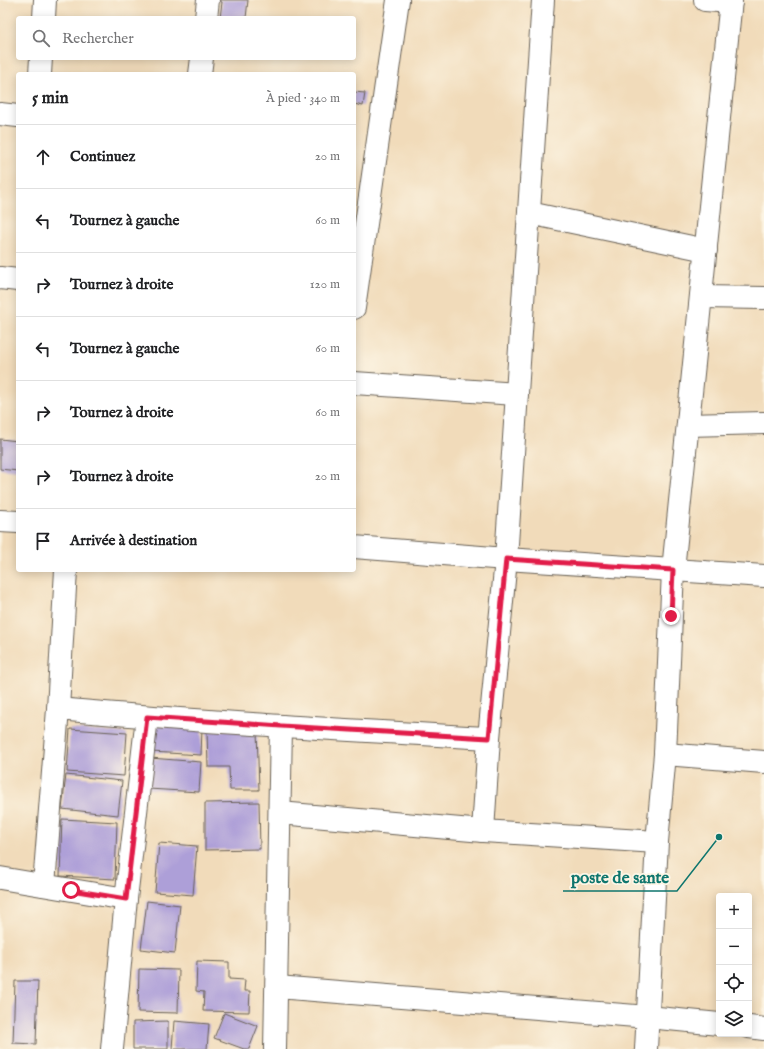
<!DOCTYPE html>
<html lang="fr">
<meta charset="utf-8">
<style>
body{margin:0;font-family:"IM FELL English",serif;background:#f6f6f6;color:#202124}
.controls{position:absolute;right:12px;bottom:12px;display:grid;overflow:hidden;border-radius:4px;box-shadow:0 2px 10px #0003}
.controls button{width:36px;height:36px;display:grid;place-items:center;padding:0;border:0;border-bottom:1px solid #e0e0e0;background:#fff;color:#202124;font:20px sans-serif}
.stop{position:absolute;width:12px;height:12px;margin:-9px;border:3px solid #e11d48;border-radius:50%;background:#fff}
.stop.end{background:#e11d48;border-color:#fff;box-shadow:0 1px 4px #0008}
.list{margin:0;padding:0;list-style:none}
h2{display:flex;justify-content:space-between;align-items:center;height:52px;margin:0;padding:0 16px;font-size:17px}
h2 small{font-size:13px;font-weight:400;color:#757577}
.list li{display:grid;grid-template-columns:26px 1fr auto;gap:12px;align-items:center;box-sizing:border-box;height:64px;padding:0 16px;border-top:1px solid #e0e0e0}
.list b{display:block;font-size:15px;white-space:nowrap}
.list em{font-size:13px;font-style:normal;color:#757577}
.icon{flex:none;width:22px;height:22px;fill:none;stroke:currentColor;stroke-width:2;stroke-linecap:round;stroke-linejoin:round}
.map{position:relative;flex:none;width:764px;height:1049px;overflow:hidden}
.search{position:absolute;background:#fff;box-shadow:0 2px 10px #0003;left:16px;top:16px;width:340px;height:44px;display:flex;align-items:center;gap:10px;box-sizing:border-box;padding:0 14px;border-radius:4px;color:#757577;font-size:15px}
.panel{position:absolute;background:#fff;box-shadow:0 2px 10px #0003;left:16px;top:72px;width:340px;height:500px;border-radius:4px}
.map>svg:first-child{display:block}
</style>
<div class="map">
<svg width="764" height="1049" viewBox="0 0 764 1049">
<rect width="100%" height="100%" fill="#fcf5e5"/>
<filter id="ink" filterUnits="userSpaceOnUse"><feTurbulence type="fractalNoise" baseFrequency=".025" numOctaves="2"/><feDisplacementMap in="SourceGraphic" scale="8" xChannelSelector="R" yChannelSelector="G"/><feConvolveMatrix kernelMatrix="1 2 1 2 8 2 1 2 1" color-interpolation-filters="sRGB"/></filter>
<filter id="wash" filterUnits="userSpaceOnUse"><feTurbulence type="fractalNoise" baseFrequency=".012" numOctaves="4" result="noise"/><feDisplacementMap in="SourceGraphic" scale="16" xChannelSelector="R" yChannelSelector="G"/><feGaussianBlur stdDeviation="0.9" result="paint"/><feColorMatrix in="noise" values="0 0 0 0 0 0 0 0 0 0 0 0 0 0 0 0 0 1.4 0 .05"/><feComposite in="paint" operator="in"/></filter>
<g filter="url(#wash)">
<rect width="100%" height="100%" fill="#f1dbba"/>
<g id="blocks">
<g fill="#ad9fd8">
<path d="M214,0H248L246,18H220L222,2Z"/>
<path d="M354,92L365,93L363,106L354,104Z"/>
<path d="M0,439L18,441V471L0,469Z"/>
<path d="M153,725L202,729L201,755L151,752Z"/>
<path d="M70,729L127,733L124,776L67,772Z"/>
<path d="M257,730L259,790H230L229,767H208L207,731Z"/>
<path d="M150,758L201,762L199,792L148,789Z"/>
<path d="M66,775L122,781L118,815L62,809Z"/>
<path d="M259,802L260,849L205,850V803Z"/>
<path d="M62,819L117,822L115,879L60,876Z"/>
<path d="M159,843L197,846L193,895L155,892Z"/>
<path d="M147,901L180,905L175,953L141,949Z"/>
<path d="M197,961L229,962V979L245,980L244,991H250L249,1012L203,1011L204,992L196,991Z"/>
<path d="M139,969L179,970L178,1013L138,1012Z"/>
<path d="M15,981H38L36,1044L13,1043Z"/>
<path d="M224,1013L258,1026L249,1049H244L214,1038Z"/>
<path d="M168,1021V1049H133V1022Z"/>
<path d="M174,1021L209,1024L207,1049H172Z"/>
</g>
</g>
</g>
<g filter="url(#ink)">
<use href="#blocks" fill-opacity="0" stroke="#675f53" stroke-width="1"/>
<g fill="none" stroke-linecap="round" stroke-linejoin="round">
<g stroke="#675f53" stroke-width="24">
<g id="minor">
<path d="M705,0L731,2"/>
<path d="M44,18L45,0"/>
<path d="M206,18L208,0"/>
<path d="M40,74L41,58"/>
<path d="M200,74L202,58"/>
<path d="M0,114L18,116"/>
<path d="M529,213L706,250"/>
<path d="M0,278L18,280"/>
<path d="M701,297L764,298"/>
<path d="M354,308L398,0"/>
<path d="M354,383L517,394"/>
<path d="M688,425L764,423"/>
<path d="M0,521L18,522"/>
<path d="M354,547L506,559L764,576"/>
<path d="M58,709C201,722 345,730 489,738"/>
<path d="M665,754L764,762"/>
<path d="M280,813L483,831L657,842"/>
<path d="M483,831L489,738L506,559L543,0"/>
<path d="M0,878L126,899"/>
<path d="M44,885L58,709L66,570"/>
<path d="M277,987L648,1017L719,1024"/>
<path d="M749,1027L764,1029"/>
<path d="M112,1049L126,899L147,717"/>
<path d="M275,1049L281,726"/>
<path d="M646,1049L657,842L665,754L673,570L731,0"/>
</g>
</g>
<use href="#minor" stroke="#fff" stroke-width="22"/>
</g>
</g>
<g fill="none" stroke-linecap="round" stroke-linejoin="round" filter="url(#ink)">
<path stroke="#e11d48" stroke-width="5" d="M71,890L126,899L147,717L281,726L489,738L506,559L673,570L671,616"/>
</g>
<path fill="none" stroke="#0f766e" stroke-width="1.5" d="M719 837L677 891H563"/>
<circle fill="#0f766e" stroke="#fcf5e5" stroke-width="1.5" cx="719" cy="837" r="4"/>
<g font-size="17" text-anchor="middle" font-weight="bold" fill="#0f766e" stroke="#fcf5e5" stroke-width="3.5" stroke-linejoin="round" paint-order="stroke">
<text x="620" y="883">poste de sante</text>
</g>
</svg>
<div class="controls">
<button>+</button>
<button>−</button>
<button><svg class="icon" aria-label="locate" viewBox="0 0 24 24"><circle cx="12" cy="12" r="6"/><path d="M12 2v4M12 18v4M2 12h4M18 12h4"/></svg></button>
<button><svg class="icon" aria-label="layers" viewBox="0 0 24 24"><path d="M12 4l9 5-9 5-9-5zM3 14l9 5 9-5"/></svg></button>
</div>
<div class="stop" style="left:71px;top:890px"></div>
<div class="stop end" style="left:671px;top:616px"></div>
<div class="search"><svg class="icon" aria-label="search" viewBox="0 0 24 24"><circle cx="10" cy="10" r="6"/><path d="M15 15l6 6"/></svg>Rechercher</div>
<section class="panel">
<h2>5 min<small>À pied · 340 m</small></h2>
<ul class="list">
<li><svg class="icon" aria-label="ahead" viewBox="0 0 24 24"><path d="M12 20V5M6 11l6-6 6 6"/></svg><div><b>Continuez</b></div><em>20 m</em></li>
<li><svg class="icon" aria-label="left" viewBox="0 0 24 24"><path d="M17 20v-9H6M10 6l-5 5 5 5"/></svg><div><b>Tournez à gauche</b></div><em>60 m</em></li>
<li><svg class="icon" aria-label="right" viewBox="0 0 24 24"><path d="M7 20v-9h11M14 6l5 5-5 5"/></svg><div><b>Tournez à droite</b></div><em>120 m</em></li>
<li><svg class="icon" aria-label="left" viewBox="0 0 24 24"><path d="M17 20v-9H6M10 6l-5 5 5 5"/></svg><div><b>Tournez à gauche</b></div><em>60 m</em></li>
<li><svg class="icon" aria-label="right" viewBox="0 0 24 24"><path d="M7 20v-9h11M14 6l5 5-5 5"/></svg><div><b>Tournez à droite</b></div><em>60 m</em></li>
<li><svg class="icon" aria-label="right" viewBox="0 0 24 24"><path d="M7 20v-9h11M14 6l5 5-5 5"/></svg><div><b>Tournez à droite</b></div><em>20 m</em></li>
<li><svg class="icon" aria-label="arrive" viewBox="0 0 24 24"><path d="M6 21V4h12l-3 4 3 4H6"/></svg><div><b>Arrivée à destination</b></div></li>
</ul>
</section>
</div>
